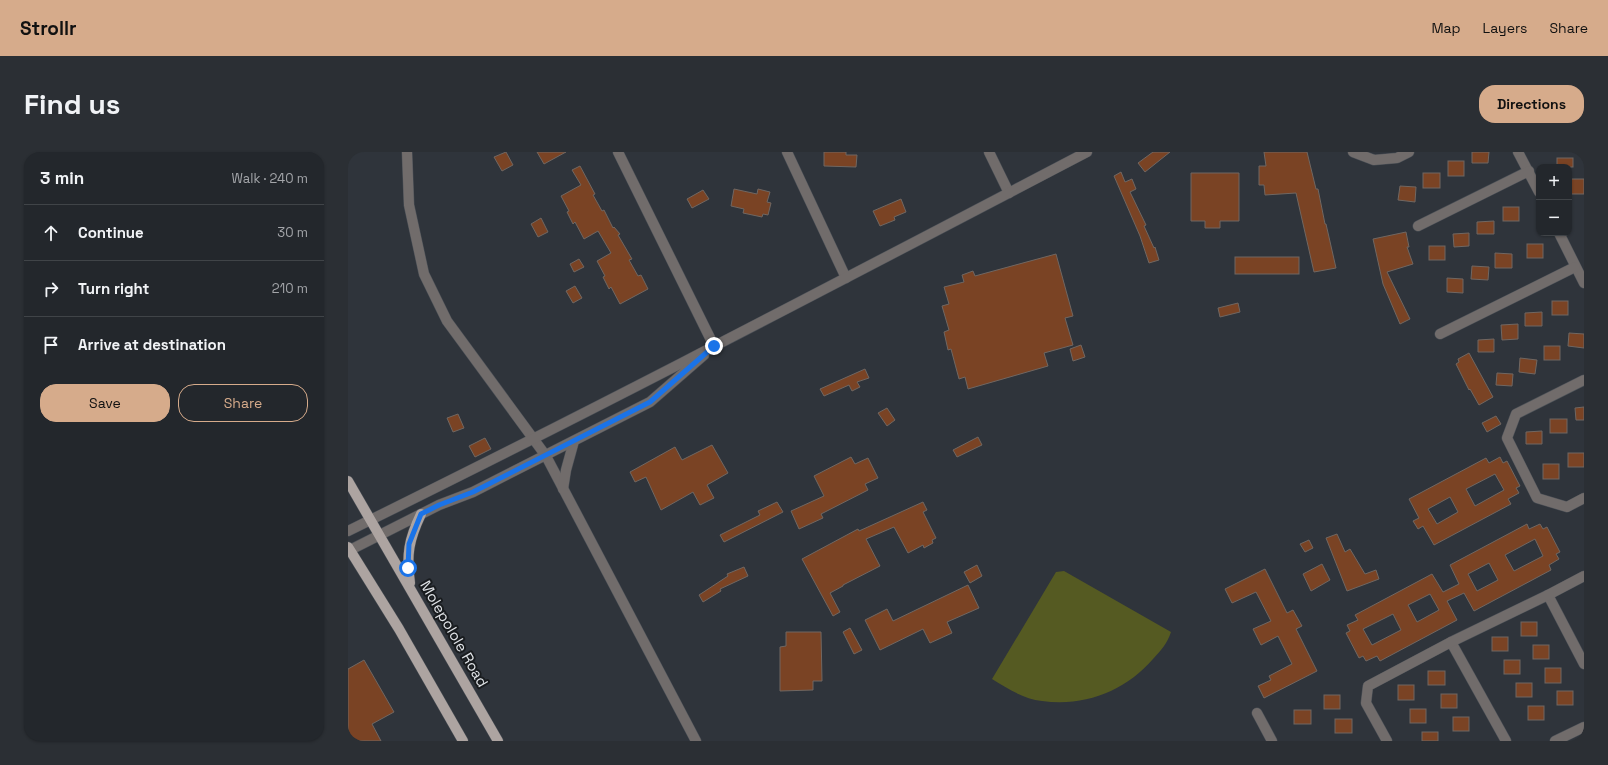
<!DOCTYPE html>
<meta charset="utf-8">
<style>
body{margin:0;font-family:"Space Grotesk",sans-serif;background:#2b2f34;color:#f1f3f6}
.controls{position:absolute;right:12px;top:12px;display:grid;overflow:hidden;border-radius:8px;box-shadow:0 1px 3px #0004}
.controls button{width:36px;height:36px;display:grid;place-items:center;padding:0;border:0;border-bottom:1px solid #404448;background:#23272c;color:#f1f3f6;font:20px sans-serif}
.stop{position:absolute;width:12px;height:12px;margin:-9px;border:3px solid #1a73e8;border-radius:50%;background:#fff}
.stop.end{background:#1a73e8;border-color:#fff;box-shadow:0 1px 4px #0008}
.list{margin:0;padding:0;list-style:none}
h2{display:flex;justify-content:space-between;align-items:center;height:52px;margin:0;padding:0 16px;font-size:17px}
h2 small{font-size:13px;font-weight:400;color:#a3a5a9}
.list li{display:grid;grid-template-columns:26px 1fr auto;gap:12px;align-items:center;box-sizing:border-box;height:56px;padding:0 16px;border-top:1px solid #404448}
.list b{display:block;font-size:15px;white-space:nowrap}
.list em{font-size:13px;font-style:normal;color:#a3a5a9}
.actions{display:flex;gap:8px;padding:12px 16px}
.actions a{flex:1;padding:9px 0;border:1px solid #d6ab8b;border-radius:16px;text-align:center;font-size:14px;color:#d6ab8b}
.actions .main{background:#d6ab8b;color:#111}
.icon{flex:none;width:22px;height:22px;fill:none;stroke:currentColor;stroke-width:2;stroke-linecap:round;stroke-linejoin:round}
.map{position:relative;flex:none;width:1236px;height:589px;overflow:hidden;border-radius:16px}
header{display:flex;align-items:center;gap:24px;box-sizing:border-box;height:56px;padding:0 20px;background:#d6ab8b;color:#111}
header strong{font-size:19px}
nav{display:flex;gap:22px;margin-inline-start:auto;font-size:14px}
.intro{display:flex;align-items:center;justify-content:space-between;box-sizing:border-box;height:96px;padding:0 24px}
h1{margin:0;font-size:28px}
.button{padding:10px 18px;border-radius:16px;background:#d6ab8b;color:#111;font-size:14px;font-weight:700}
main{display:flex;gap:24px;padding:0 24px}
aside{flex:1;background:#23272c;border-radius:16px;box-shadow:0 1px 3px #0004}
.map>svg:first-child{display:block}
</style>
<header>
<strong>Strollr</strong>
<nav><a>Map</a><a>Layers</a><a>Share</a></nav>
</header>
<div class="intro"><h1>Find us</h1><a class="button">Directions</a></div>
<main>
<aside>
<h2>3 min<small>Walk · 240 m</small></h2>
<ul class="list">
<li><svg class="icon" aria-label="ahead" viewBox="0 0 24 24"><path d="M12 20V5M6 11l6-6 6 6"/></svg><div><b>Continue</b></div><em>30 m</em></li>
<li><svg class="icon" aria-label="right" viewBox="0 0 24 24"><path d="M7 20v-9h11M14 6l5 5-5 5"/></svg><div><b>Turn right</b></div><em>210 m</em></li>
<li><svg class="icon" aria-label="arrive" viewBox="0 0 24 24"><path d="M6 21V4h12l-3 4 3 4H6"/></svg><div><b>Arrive at destination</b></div></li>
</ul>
<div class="actions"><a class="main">Save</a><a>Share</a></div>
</aside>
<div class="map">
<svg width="1236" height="589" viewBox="0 0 1236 589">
<rect width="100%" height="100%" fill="#2f343b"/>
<path fill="#555a22" d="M716,419L823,480C819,492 813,498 805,507C777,539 737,555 694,549C676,547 660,537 644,527L708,420Z"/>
<g fill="#7a4324" stroke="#706762" fill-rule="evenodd">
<path d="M158,0L165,13L154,19L146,5Z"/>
<path d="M189,0H218L196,12Z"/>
<path d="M476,0H498V3H509L508,15L476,14Z"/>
<path d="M805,0H822L797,20L790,11Z"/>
<path d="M916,0H959L968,37H970L977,72H978L988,116L966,120L948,41L917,43L916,33H911V14H918Z"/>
<path d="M1124,0H1141L1140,11H1124Z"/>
<rect x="1209" y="6" width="16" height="9"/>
<rect x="1100" y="9" width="16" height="15"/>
<path d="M232,14L247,42L245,43L254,59L256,58L265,76L266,75L272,82L270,83L284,107L281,108L290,124L293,123L300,137L272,152L263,135L261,137L255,125L257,124L249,109L263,101L250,79L236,87L227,70L225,72L219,60L221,59L213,44L233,33L224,18Z"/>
<path d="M773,20L777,30L784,27L788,37L782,40L798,73L796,74L806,96L807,95L811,108L801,111L792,84L766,24Z"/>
<path d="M843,21H891V69H872V76H857V69H843Z"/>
<rect x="1075" y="21" width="17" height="15"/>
<rect x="1221" y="27" width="15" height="15"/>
<path d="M1052,34L1068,35L1067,50L1050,48Z"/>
<path d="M386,37L409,42L410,37L422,40L419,50L423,51L420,63L415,62L414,65L395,61L396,57L383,54Z"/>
<path d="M355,38L361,47L344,56L339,47Z"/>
<path d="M553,47L558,60L546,65L547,68L532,74L525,59Z"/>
<rect x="1155" y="55" width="16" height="14"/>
<path d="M193,66L200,80L190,85L183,72Z"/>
<path d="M1146,69V82H1129V70Z"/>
<path d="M1058,80L1061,95H1059L1065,112L1039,120L1062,167L1052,172L1035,132L1025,87Z"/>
<path d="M1121,81V94L1106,95L1105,82Z"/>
<rect x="1179" y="92" width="16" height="14"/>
<rect x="1081" y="94" width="16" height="14"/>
<path d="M1147,101L1164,102V116H1147Z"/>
<path d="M708,102L725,164L717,166L725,193L696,201L700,214L620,237L617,225L611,227L603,197L600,198L596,180L601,178L594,154L601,152L596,135L616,130L614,123L625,119L627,124Z"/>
<rect x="887" y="105" width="64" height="17"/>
<path d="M231,107L236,115L226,120L222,112Z"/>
<path d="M1124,114L1141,115L1140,128L1123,127Z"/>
<path d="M1099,126L1115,127V141L1099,140Z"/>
<path d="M227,134L234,146L225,151L218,139Z"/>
<rect x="1204" y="149" width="16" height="14"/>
<path d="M890,151L892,160L872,165L870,156Z"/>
<path d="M1194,160V174H1177V161Z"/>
<path d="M1170,172V187L1154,188L1153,173Z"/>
<path d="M1221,181L1236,182V196L1220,194Z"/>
<path d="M1146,187V200H1130V188Z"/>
<path d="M733,193L737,205L725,209L722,197Z"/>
<rect x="1196" y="194" width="16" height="14"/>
<path d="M1121,201L1145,245L1131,253L1122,237L1121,238L1108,212L1111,210L1110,207Z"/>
<path d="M1172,206L1189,208L1187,222L1171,220Z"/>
<path d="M517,217L521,226L509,230L512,235L504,239L501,233L476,244L472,237Z"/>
<path d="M1149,221L1165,222L1164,234L1148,233Z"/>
<path d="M1236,255V268H1228L1227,256Z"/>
<path d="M539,256L547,268L539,274L530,261Z"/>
<path d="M110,262L116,276L105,280L99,266Z"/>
<path d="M1148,264L1153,272L1139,280L1134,271Z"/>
<rect x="1202" y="267" width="17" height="14"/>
<path d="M1194,279V292H1178V280Z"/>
<path d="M630,285L634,293L609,305L605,298Z"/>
<path d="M137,286L143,297L127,305L121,294Z"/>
<path d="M364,293L380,321L359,333L366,346L352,353L345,340L313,358L298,325L287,330L282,320L327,295L334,308Z"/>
<rect x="1220" y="301" width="16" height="14"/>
<path d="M503,305L507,312L520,306L530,326L517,332L520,338L473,362L475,366L451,377L443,359L476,344L466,324Z"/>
<path d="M1152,305L1155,311L1159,309L1172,334L1168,336L1171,341L1160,347L1163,352L1086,393L1075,374L1070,377L1065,369L1071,366L1061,347L1138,306L1141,311ZM1147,322L1156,338L1127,354L1118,337ZM1102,345L1110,360L1089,372L1080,357Z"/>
<rect x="1195" y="312" width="16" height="15"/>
<path d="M429,350L435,360L376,390L372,383L412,363L410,359Z"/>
<path d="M575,350L579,358L575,360L588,386L584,388L585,391L576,396L575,393L560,401L546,375L518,387L532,414L495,433V434L482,441L492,460L485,464L454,407L510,377L511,379Z"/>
<path d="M1179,372L1181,377L1192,372L1195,377L1199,375L1212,400L1208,402L1211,407L1201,413L1203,418L1126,459L1116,441L1099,449L1109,468L1032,509L1029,504L1018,509L1015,504L1011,506L998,481L1002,479L999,473L1010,468L1007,463L1084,422L1095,440L1111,432L1102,413ZM1187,387L1195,404L1166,419L1157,403ZM1141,411L1150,428L1129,439L1120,422ZM1082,442L1091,458L1069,470L1060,453ZM1045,462L1053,478L1024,493L1015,477Z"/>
<path d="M989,382L997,400L1002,397L1017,422L1028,418L1031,427L999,439L978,386Z"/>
<path d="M961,388L965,396L957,400L952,392Z"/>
<path d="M974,412L982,428L963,439L955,422Z"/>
<path d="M629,413L634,424L622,431L616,420Z"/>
<path d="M396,415L400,424L372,437L373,439L355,450L351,443L380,424L379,422Z"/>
<path d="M917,417L939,461L945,458L954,474L948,477L969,519L916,546L910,534L923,528L921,524L944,512L930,484L913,493L905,477L923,469L908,440L884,451L877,437Z"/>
<path d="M620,433L631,456L599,470L604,481L582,491L575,477L532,498L517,468L539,457L545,469Z"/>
<rect x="1173" y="470" width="16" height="14"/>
<path d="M502,476L514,498L506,502L495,480Z"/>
<path d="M438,480H473L474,529H465V538L432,539V495L438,494Z"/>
<rect x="1144" y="485" width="16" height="14"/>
<rect x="1185" y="493" width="16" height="14"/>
<path d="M16,508L46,560L24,572L33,589H0V517Z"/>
<rect x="1156" y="508" width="16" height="14"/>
<rect x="1197" y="516" width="16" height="15"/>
<rect x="1080" y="519" width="17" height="14"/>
<rect x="1168" y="531" width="16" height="14"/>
<rect x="1050" y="533" width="16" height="15"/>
<rect x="1209" y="539" width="16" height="14"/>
<rect x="1093" y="542" width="16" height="14"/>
<rect x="976" y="543" width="16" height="14"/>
<rect x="1180" y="554" width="16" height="14"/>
<rect x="1062" y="557" width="16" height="14"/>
<rect x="946" y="558" width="17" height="14"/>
<rect x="1105" y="565" width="16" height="14"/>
<rect x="987" y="567" width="17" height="14"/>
<rect x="1074" y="580" width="16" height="9"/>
</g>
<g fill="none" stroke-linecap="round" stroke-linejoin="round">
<g stroke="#4b5057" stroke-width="11">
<g id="minor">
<path d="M59,0L61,53L76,122L99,169L198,304L348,589"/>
<path d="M270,0L366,194"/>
<path d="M439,0L498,126"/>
<path d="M641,0L661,41"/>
<path d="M1005,0L1026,8L1049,6L1061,0"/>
<path d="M1170,0L1191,40"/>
<path d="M1070,74L1181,19"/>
<path d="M1211,81L1236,131"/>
<path d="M1092,182L1227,115"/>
<path d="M1236,228L1168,262L1159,286L1189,346L1219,355L1236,346"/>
<path d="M215,337L218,318L226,289"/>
<path d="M0,379C249,257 494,128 739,0"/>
<path d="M2,398L91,353L125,340L302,250L356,203"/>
<path d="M1200,443L1236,512"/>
<path d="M1103,490L1158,589"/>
<path d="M909,561L924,589"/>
<path d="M1039,589L1018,551L1020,534L1103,490L1200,443L1236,424"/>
<path d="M1207,589L1236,575"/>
</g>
</g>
<g stroke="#4b5057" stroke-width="11">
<g id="major">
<path d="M0,329L150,589"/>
<path d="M0,395L51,477L115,589"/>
<path d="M62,431C58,403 61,387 73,362"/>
</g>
</g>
<use href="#minor" stroke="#716c6b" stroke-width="10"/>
<use href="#major" stroke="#ada4a1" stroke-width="10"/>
</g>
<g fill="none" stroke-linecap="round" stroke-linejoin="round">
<path stroke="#1a73e8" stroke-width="5" d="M60,416L61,392L73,362L91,353L125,340L302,250L366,194"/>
</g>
<g text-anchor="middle" stroke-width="4" stroke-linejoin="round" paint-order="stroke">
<g font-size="15" fill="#e1e4e8" stroke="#191c1f">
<text transform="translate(106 482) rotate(60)" y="5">Molepolole Road</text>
</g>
</g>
</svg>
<div class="controls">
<button>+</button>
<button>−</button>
</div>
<div class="stop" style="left:60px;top:416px"></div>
<div class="stop end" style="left:366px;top:194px"></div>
</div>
</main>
